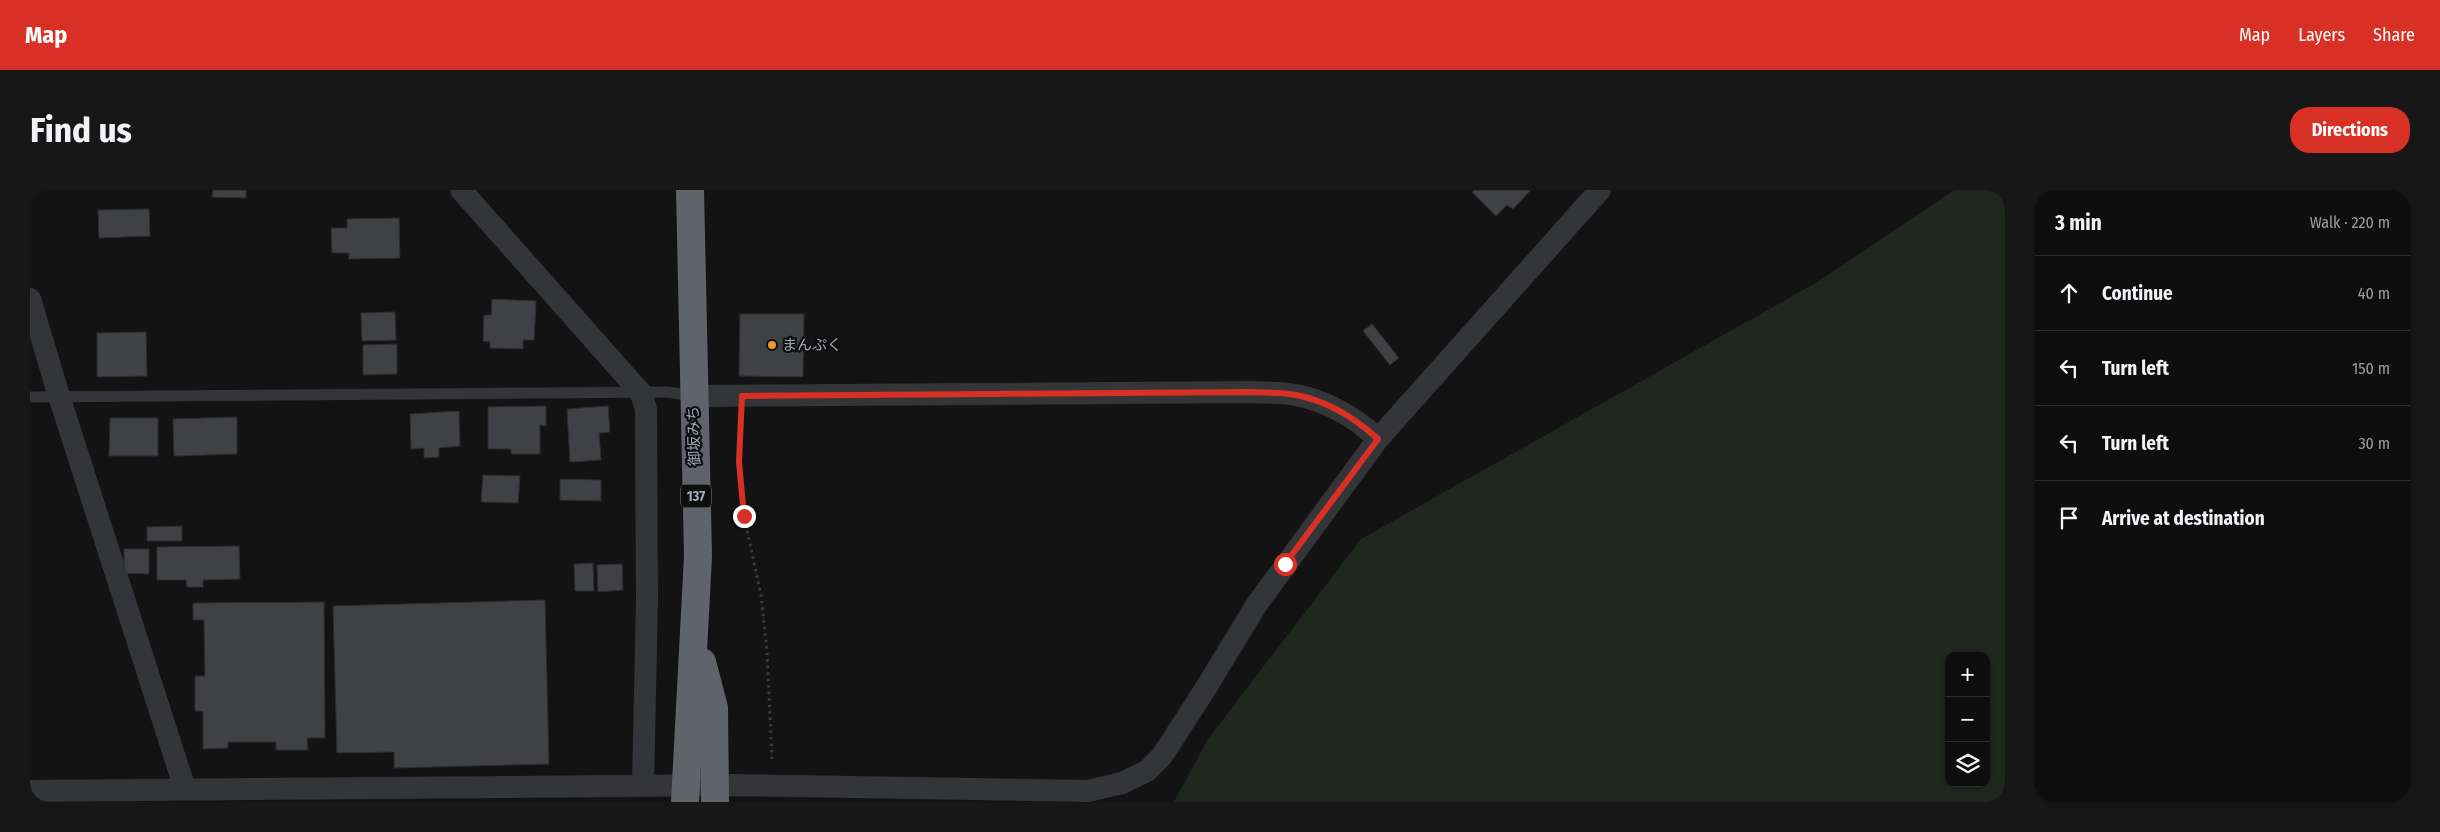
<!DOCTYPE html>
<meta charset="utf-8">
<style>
body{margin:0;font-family:"Fira Sans Condensed","Noto Sans JP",sans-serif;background:#171718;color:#f1f3f6}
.controls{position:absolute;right:15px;bottom:15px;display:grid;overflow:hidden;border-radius:10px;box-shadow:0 1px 4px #0004}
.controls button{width:45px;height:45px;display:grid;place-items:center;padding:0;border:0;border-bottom:1px solid #2e2e2f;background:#0e0e0f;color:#f1f3f6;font:25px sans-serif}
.stop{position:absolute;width:15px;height:15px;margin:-11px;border:4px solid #d93025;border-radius:50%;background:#fff}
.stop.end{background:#d93025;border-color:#fff;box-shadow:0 1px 5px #0008}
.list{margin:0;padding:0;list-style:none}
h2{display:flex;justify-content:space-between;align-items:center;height:65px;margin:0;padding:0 20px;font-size:21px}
h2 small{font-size:16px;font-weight:400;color:#9b9c9e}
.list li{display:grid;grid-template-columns:32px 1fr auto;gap:15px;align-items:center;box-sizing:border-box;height:75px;padding:0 20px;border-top:1px solid #2e2e2f}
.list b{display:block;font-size:19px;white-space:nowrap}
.list em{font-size:16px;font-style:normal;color:#9b9c9e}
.icon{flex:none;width:28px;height:28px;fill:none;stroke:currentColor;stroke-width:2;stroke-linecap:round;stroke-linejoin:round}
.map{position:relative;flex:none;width:1975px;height:612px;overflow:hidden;border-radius:20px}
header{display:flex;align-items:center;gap:30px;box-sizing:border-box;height:70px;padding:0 25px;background:#d93025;color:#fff}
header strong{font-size:24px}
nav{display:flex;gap:28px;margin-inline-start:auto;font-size:18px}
.intro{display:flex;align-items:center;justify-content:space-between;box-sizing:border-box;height:120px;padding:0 30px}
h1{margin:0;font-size:35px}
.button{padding:12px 22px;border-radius:20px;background:#d93025;color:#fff;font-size:18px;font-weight:700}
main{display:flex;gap:30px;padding:0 30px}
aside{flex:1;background:#0e0e0f;border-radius:20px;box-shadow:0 1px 4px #0004}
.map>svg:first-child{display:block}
</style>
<header>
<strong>Map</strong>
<nav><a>Map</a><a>Layers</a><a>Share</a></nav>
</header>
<div class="intro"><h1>Find us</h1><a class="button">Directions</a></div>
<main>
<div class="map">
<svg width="1975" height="612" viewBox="0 0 1975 612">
<rect width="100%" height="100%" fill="#131314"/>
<path fill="#1f271f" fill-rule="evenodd" d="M1924,0H1975V612H1144L1178,549L1331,349L1789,91ZM1919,466H1956V593H1919Z"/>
<g fill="#3f4144" stroke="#2d2d30">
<path d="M183,0H216V8L182,7Z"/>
<path d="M1444,0H1501L1483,19L1477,15L1466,26L1442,2Z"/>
<path d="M119,19L120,46L69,48L68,20Z"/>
<path d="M369,28L370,68L319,69V63H302L301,38H317V29Z"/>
<path d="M462,109L506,111L504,150H493V159L460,158V152L453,151L454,125H461Z"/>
<path d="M365,122L366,150L332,151L331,123Z"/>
<path d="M710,124H774L773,187L709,186Z"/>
<path d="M1342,134L1369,168L1360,175L1333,141Z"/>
<path d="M116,142L117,186L67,187V143Z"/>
<path d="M367,154V184L333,185V155Z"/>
<path d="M516,216V236L510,235V264H481V259H458V217Z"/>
<path d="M578,216L580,242L569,243L571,270L540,272L537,219Z"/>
<path d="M429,221L430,256L409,258V267L394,268V258L381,259L380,224Z"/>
<path d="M207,227V264L144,266L143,229Z"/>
<path d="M80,228H128V266H79Z"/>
<path d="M453,285L490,286L488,313L451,312Z"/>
<path d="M530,289L571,290V311L530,310Z"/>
<path d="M152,336V351H117V337Z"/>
<path d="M209,356L210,389L173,390V397H157L156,390H127V357Z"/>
<path d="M94,359H119V384L94,383Z"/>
<path d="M563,373L564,401H545L544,374Z"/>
<path d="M592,374L593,400L568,402L567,375Z"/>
<path d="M515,410L519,574L364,578V562L307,563L303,416Z"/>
<path d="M294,412L295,548H277L278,560H246V552H198V558L173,559V521H165V486H175L174,430H163V413Z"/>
</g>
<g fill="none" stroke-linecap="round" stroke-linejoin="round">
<path stroke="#3a3c40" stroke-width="3" stroke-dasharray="2.5 4" stroke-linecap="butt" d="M710,231L709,272L714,326L731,405L737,461L742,570"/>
<path stroke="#343539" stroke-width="11" d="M0,207L637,202L663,206"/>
<g stroke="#343539" stroke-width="22">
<path d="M431,0L611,203L616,219L617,410L613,595"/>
<path d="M0,109L29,206L155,599"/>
<path d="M663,206L1222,202C1236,203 1252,202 1266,205C1297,211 1326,228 1348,249"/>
<path d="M0,601L701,595L1058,601L1092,593L1117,581L1132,566L1174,501L1227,414L1348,249L1570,0"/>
</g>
<g stroke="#60646a" stroke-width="28">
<path d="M672,472L684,518L685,612"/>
<path d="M655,612L668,366L660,0"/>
</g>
</g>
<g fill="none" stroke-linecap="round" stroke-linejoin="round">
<path stroke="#d93025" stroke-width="6" d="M714,326L709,272L712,206L1222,202C1237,203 1252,202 1266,205C1297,211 1325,228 1348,249L1255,374"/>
</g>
<circle fill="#ef9930" stroke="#0e0e0f" stroke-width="2" cx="742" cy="155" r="5"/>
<g text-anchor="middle" stroke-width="4.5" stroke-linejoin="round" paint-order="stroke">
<rect fill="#0e0e0f" stroke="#777c83" stroke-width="1" x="651" y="294.5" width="30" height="23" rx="4"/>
<g font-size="14" font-weight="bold" fill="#a4abb5">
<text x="666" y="311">137</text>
</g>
<g font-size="15" fill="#a4abb5" stroke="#0e0e0f" text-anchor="start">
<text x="752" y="160">まんぷく</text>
</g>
<g font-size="15" fill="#a4abb5" stroke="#0e0e0f">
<text transform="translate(664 246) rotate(-92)" y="5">御坂みち</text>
</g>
</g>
</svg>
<div class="controls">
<button>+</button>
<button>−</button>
<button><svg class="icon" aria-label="layers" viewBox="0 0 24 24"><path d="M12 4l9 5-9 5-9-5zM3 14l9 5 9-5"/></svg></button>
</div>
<div class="stop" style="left:1255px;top:374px"></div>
<div class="stop end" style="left:714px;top:326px"></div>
</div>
<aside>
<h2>3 min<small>Walk · 220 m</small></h2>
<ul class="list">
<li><svg class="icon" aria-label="ahead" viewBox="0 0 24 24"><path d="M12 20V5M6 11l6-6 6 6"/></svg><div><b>Continue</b></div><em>40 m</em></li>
<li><svg class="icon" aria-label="left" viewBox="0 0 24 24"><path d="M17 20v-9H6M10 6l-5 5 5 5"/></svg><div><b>Turn left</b></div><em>150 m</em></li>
<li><svg class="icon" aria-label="left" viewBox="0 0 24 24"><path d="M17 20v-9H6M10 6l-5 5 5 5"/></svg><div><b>Turn left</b></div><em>30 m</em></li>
<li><svg class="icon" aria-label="arrive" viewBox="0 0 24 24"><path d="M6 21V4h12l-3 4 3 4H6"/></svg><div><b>Arrive at destination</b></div></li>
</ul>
</aside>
</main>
